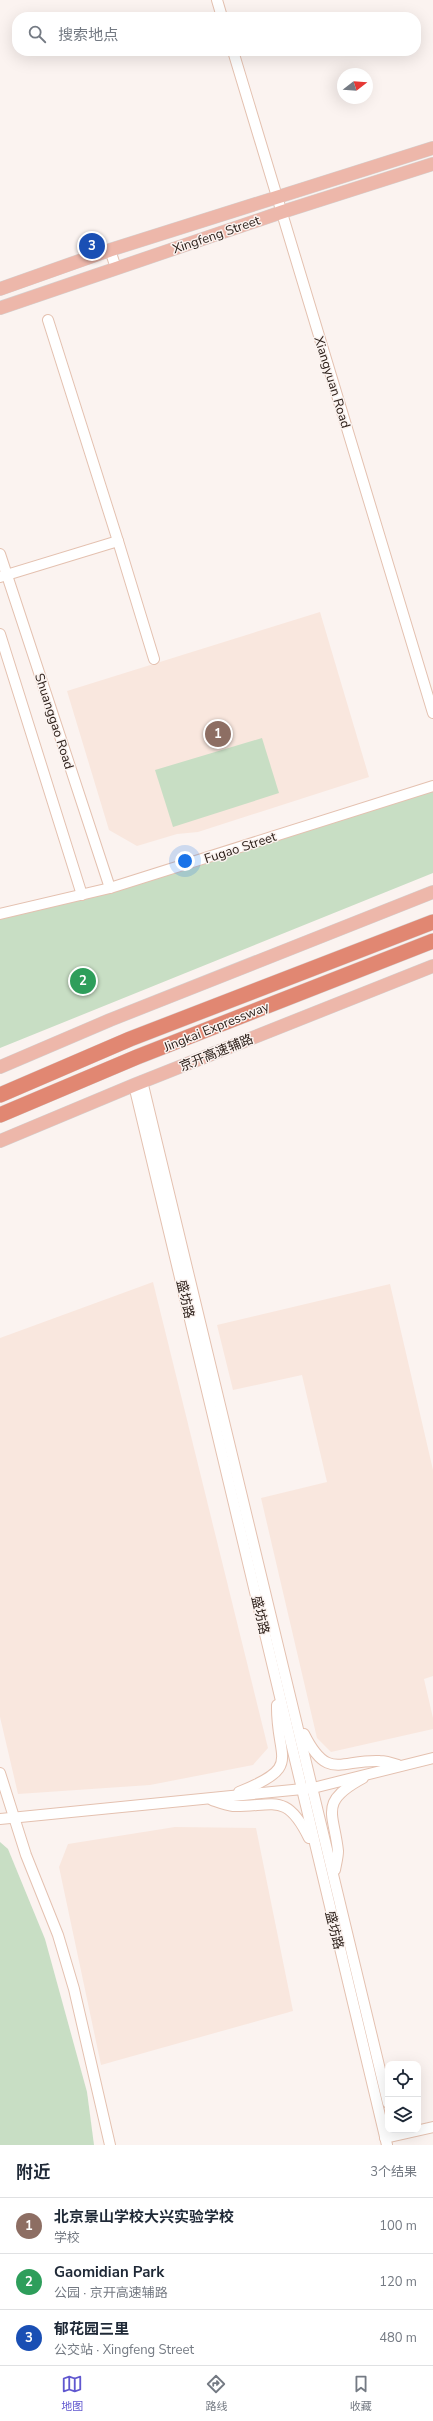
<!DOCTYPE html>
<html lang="zh">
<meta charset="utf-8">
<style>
body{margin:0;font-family:"Nunito Sans","Noto Sans SC",sans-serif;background:#f6f6f7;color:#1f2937}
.controls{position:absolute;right:12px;bottom:12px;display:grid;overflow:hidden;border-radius:8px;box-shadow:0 4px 16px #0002}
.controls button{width:36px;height:36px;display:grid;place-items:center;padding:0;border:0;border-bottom:1px solid #e0e1e3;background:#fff;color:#1f2937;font:20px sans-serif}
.compass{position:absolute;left:337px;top:68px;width:36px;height:36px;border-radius:50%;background:#fff;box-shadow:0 4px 16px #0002;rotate:73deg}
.you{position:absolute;left:185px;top:861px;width:14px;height:14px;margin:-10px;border:3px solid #fff;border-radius:50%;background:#1a73e8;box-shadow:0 0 0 6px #1a73e833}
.badge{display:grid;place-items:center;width:26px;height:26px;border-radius:50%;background:#6057cf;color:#fff;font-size:13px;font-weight:700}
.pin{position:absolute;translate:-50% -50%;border:2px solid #fff;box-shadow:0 1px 4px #0006}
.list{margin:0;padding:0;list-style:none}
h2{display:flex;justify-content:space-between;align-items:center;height:52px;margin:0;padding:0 16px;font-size:17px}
h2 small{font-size:13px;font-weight:400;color:#747a83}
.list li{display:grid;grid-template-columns:26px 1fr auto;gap:12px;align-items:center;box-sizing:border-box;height:56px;padding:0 16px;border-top:1px solid #e0e1e3}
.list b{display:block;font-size:15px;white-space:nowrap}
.list p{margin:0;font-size:13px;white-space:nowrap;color:#747a83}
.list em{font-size:13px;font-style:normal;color:#747a83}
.icon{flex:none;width:22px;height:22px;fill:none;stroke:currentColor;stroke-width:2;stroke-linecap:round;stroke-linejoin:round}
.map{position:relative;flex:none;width:433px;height:2145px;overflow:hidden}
.search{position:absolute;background:#fff;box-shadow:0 4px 16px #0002;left:12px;right:12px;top:12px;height:44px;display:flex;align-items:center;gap:10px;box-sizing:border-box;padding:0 14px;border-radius:16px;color:#747a83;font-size:15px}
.sheet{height:220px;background:#fff}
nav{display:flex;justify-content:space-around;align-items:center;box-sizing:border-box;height:56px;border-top:1px solid #e0e1e3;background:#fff;font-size:11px;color:#747a83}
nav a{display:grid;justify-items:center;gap:2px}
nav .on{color:#6057cf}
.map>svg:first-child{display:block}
</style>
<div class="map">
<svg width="433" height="2145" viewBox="0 0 433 2145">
<rect width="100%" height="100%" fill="#fbf3f0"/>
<g fill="#f9e7de">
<path d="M320,612L369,777L198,832L177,834L137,846L109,830L67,691Z"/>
<path d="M153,1282L268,1748L253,1765L150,1785L18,1794L0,1717V1338Z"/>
<path d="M390,1284L433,1470V1676L424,1679L433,1718V1729L331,1752L317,1738L261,1498L327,1482L302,1375L233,1390L217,1325Z"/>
<path d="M175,1827L256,1828L293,2011L101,2065L59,1867L68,1844Z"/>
</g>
<g fill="#c8dec4">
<path d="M262,738L279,793L173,827L155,770Z"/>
<path d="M433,786V873L0,1048V914L48,903Z"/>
<path d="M0,1842L8,1849L45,1939L87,2092L94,2145H0Z"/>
</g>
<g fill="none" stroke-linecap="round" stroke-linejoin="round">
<g stroke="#e4c1b0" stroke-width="12">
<g id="minor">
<path d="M217,0L222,17"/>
<path d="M233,51L433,713"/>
<path d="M110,250L116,268"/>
<path d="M48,320L118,541"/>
<path d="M0,554L110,888"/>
<path d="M0,577L118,541L154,659"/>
<path d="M0,634L82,895"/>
<path d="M0,914L110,888L433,786"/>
<path d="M142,1081L388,2103"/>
<path d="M134,1085L387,2145"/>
<path d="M304,1734C328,1782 341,1759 380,1761C386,1761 392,1763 398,1765"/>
<path d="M0,1773L26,1855L58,1935L74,1989L110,2145"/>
<path d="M239,1792C304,1766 276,1760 277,1705"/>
<path d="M212,1800C218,1802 226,1805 233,1806C273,1807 286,1791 309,1838"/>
<path d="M0,1819L313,1788L433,1758"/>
<path d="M335,1870C336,1864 338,1857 338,1851C334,1813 318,1802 363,1778"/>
<path d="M385,2138L433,2127"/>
</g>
</g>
<g stroke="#d5d2d1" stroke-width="14">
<g id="major">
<path d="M0,289L110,250L433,148"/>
<path d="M0,308L282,212L433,164"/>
<path d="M0,1067L110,1020L433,892"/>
<path d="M0,1141L134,1085L433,966"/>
</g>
</g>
<g stroke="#d5d2d1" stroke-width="16">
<g id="highway">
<path d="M0,1095L130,1039L433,922"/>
<path d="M0,1115L137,1057L433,941"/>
</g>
</g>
<use href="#minor" stroke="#fff" stroke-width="10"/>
<use href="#major" stroke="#edb7aa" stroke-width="13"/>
<use href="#highway" stroke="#e18772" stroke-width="15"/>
</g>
<g text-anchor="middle" stroke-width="3" stroke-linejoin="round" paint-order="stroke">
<g font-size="13" fill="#2d201a" stroke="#fbf3f0">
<text transform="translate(216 234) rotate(-19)" y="5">Xingfeng Street</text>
<text transform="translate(333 382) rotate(73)" y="5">Xiangyuan Road</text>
<text transform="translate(55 721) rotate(72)" y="5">Shuanggao Road</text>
<text transform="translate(240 847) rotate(-18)" y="5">Fugao Street</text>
<text transform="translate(216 1026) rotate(-22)" y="5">Jingkai Expressway</text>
<text transform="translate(216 1052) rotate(-22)" y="5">京开高速辅路</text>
<text transform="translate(186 1299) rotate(77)" y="5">盛坊路</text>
<text transform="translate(261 1615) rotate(77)" y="5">盛坊路</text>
<text transform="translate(335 1930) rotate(76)" y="5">盛坊路</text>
</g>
</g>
</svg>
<div class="controls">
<button><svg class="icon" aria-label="locate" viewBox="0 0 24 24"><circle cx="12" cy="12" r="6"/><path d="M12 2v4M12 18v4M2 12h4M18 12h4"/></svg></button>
<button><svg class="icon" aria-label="layers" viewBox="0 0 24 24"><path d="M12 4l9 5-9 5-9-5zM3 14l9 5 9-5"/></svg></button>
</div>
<svg class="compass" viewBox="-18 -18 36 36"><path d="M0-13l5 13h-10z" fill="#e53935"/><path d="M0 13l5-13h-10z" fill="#747a83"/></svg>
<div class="you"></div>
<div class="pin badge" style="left:218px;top:734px;background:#8d6e63">1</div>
<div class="pin badge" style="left:83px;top:981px;background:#2e9e5b">2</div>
<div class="pin badge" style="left:92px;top:246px;background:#1a4fb4">3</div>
<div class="search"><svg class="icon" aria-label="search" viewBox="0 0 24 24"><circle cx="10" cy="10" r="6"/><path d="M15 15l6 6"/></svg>搜索地点</div>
</div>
<section class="sheet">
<h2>附近<small>3个结果</small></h2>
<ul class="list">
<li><span class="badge" style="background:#8d6e63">1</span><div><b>北京景山学校大兴实验学校</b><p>学校</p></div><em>100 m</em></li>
<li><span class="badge" style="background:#2e9e5b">2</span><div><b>Gaomidian Park</b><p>公园 · 京开高速辅路</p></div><em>120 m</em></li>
<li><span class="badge" style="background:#1a4fb4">3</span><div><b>郁花园三里</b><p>公交站 · Xingfeng Street</p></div><em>480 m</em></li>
</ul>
</section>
<nav>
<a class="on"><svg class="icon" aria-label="map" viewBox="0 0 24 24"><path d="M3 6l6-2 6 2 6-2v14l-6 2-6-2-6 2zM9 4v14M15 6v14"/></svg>地图</a>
<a><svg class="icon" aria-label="directions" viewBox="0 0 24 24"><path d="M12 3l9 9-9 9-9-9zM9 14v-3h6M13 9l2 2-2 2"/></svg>路线</a>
<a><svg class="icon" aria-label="saved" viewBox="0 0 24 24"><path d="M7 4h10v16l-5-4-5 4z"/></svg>收藏</a>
</nav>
